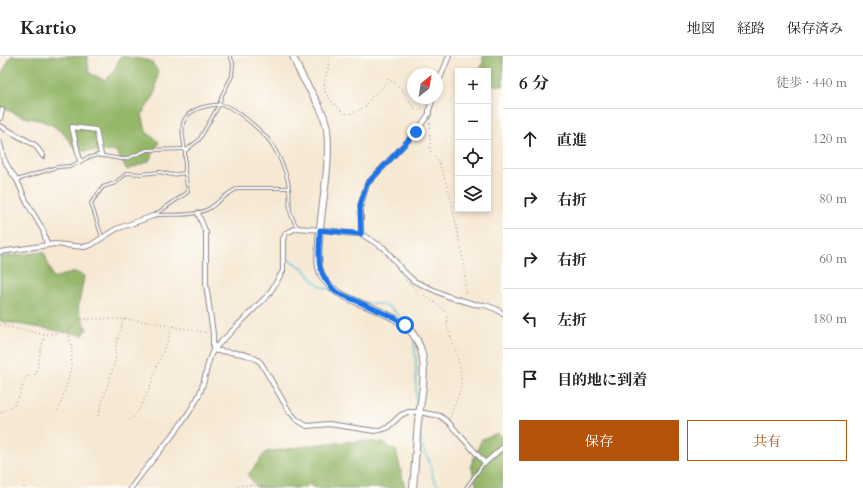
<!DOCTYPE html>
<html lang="ja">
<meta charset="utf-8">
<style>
body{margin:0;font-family:Cardo,"Noto Serif JP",serif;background:#f6f6f6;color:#202124}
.controls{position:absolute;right:12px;top:12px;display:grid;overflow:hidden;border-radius:0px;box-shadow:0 2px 6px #0003}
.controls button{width:36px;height:36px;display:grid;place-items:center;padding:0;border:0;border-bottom:1px solid #e0e0e0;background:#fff;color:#202124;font:20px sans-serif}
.compass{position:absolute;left:407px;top:12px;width:36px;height:36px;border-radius:50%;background:#fff;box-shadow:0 2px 6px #0003;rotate:30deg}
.stop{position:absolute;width:12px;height:12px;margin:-9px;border:3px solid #1a73e8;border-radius:50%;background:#fff}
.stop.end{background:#1a73e8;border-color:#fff;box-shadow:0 1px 4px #0008}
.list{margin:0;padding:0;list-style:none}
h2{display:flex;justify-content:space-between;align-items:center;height:52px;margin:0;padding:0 16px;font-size:17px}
h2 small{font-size:13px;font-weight:400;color:#757577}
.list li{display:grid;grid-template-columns:26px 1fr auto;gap:12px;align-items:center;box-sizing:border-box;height:60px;padding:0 16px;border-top:1px solid #e0e0e0}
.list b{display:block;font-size:15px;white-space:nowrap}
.list em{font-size:13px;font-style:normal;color:#757577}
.actions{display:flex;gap:8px;padding:12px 16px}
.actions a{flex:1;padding:9px 0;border:1px solid #b45309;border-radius:0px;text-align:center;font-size:14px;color:#b45309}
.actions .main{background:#b45309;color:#fff}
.icon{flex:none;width:22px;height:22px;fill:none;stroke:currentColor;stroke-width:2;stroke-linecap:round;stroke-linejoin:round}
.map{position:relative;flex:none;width:503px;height:432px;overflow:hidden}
header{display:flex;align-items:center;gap:24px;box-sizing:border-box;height:56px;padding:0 20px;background:#fff;border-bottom:1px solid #e0e0e0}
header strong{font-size:19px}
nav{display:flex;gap:22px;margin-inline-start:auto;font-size:14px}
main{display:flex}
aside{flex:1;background:#fff}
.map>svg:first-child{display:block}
</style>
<header>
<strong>Kartio</strong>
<nav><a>地図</a><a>経路</a><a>保存済み</a></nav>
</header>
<main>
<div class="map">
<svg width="503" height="432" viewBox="0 0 503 432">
<rect width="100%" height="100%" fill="#fdfcf7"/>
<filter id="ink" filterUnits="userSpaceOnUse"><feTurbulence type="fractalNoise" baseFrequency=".025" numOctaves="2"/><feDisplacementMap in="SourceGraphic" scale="8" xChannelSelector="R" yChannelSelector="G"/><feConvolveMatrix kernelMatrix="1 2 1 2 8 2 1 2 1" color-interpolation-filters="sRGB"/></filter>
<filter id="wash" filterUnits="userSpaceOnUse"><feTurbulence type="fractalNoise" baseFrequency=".012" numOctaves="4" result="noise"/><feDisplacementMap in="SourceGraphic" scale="16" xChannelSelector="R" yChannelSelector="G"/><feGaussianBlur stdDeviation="0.9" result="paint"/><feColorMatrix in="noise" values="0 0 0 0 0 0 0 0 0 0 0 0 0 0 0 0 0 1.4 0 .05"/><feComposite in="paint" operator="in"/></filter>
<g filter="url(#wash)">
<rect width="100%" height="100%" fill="#f6e8d3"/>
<g fill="#95b76b" stroke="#5c6c53">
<path d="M11,0H87L89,17L105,24L113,17L121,0L151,5L158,16L155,38L142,58L146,76L159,86L149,105L127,114L116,95H77L63,77L52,69L39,64L24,61L0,51V21Z"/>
<path d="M483,0H503V30L488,28V15H479L483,8Z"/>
<path d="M44,196L53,222L75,216L84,220L78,253L87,273L83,279L0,265V201Z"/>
<path d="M497,377L503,382V432H477L471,409L482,383Z"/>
<path d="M367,385L383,387L396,395L405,432H316L308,428L304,432H257L248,419L266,396L329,387Z"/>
</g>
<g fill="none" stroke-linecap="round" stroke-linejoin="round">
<g stroke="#5cc6d8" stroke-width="1.5">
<path d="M289,204L303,212L314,225L322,231L331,234"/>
<path d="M366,247C385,249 389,247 402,264"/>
<path d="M414,286L416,304V360"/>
<path d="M420,380L423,394L429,404L433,421L439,432"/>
</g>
</g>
</g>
<g filter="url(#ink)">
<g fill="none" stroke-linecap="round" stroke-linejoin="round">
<g stroke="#8c8587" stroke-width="4">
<g id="lane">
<path d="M185,95C184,87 181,77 183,68C186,52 216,45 229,51C241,57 264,77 271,87C279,100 288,118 289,133C290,140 289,147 290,154C291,160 294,166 297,171"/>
<path d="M17,124L57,111L71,110L87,102L98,99L121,103H126L147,94L185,93"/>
<path d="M155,159C172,158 195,161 210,152C220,145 228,136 239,132H289"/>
<path d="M153,160L188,136L185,117V95L199,84L219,49L222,39L232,20L233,7L230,0"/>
<path d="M102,181L91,147L103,131L115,127L127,117L141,118L160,116L172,119L185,117"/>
<path d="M466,432L484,407"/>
</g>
</g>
<g stroke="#8c8587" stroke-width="6">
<g id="street">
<path d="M437,30L449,0"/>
<path d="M0,62L2,54"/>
<path d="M0,70L35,89L43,100"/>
<path d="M0,87L3,101L9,113L17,124L27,147L43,174L47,188"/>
<path d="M80,105L72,71L96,74L101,99"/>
<path d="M198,157L206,177V228L213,278V294"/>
<path d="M361,178V149L367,128L416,76L429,58V54L433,42"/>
<path d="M0,196L55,188L84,191L91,189L116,173L153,160"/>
<path d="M213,294C228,297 251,296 261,307L289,355L297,364L307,370L329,368L375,375L387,372L401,359L408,356H419L440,360L448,366L485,407L503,391"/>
<path d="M131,432C152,402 179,376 197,343C206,328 205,310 213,294L269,238L283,215V183L286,177L297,172L334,175L345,177L361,178L384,192L396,206L401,213L414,225L447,240L474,248L485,249L496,253L503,258"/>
</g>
</g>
<g stroke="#8c8587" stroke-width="8">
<path id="secondary" d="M293,0C301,26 323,47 327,73C331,111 321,148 319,185C319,193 317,203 319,212C329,254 404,245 420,291C428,314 421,342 418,366C416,388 415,410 413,432"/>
</g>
<g stroke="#8c8587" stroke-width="1" stroke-dasharray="1 3" stroke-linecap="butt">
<path d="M329,0C330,11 322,27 325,35C327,42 339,52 344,58L353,57L366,50L372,40L379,35L389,23L401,32L414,52L419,54L426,50"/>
<path d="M430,63V93L431,99L438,104L450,138L465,213V240"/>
<path d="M406,224C418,238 436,244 447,258V271L455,293L460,310L461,321V332L450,361"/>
<path d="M0,269L46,279L68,275L79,263H124L150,266L208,277"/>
<path d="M58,355C66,330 78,303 68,277"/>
<path d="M0,357L14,349L20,339L24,325L26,321L36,318L41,292L45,280"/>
<path d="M98,360L115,305L116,288L124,263"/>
<path d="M130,364L137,357L149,335L155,315L169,281L171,271"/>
<path d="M24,431V432"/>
<path d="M234,432C243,426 265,431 275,432"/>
</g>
<use href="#lane" stroke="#fff" stroke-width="2"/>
<use href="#street" stroke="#fff" stroke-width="4"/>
<use href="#secondary" stroke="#fff" stroke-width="6"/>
</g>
</g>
<g fill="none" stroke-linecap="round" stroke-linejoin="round" filter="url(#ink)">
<path stroke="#1a73e8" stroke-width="5" d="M405,269L395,262L336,236C314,215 319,202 320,174L361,178L360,149L367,128L416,76"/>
</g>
</svg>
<div class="controls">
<button>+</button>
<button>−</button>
<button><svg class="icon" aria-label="locate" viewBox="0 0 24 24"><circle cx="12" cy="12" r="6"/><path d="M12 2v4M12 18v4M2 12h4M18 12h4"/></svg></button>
<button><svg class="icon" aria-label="layers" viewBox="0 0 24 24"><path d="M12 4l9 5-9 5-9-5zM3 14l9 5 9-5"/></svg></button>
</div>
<svg class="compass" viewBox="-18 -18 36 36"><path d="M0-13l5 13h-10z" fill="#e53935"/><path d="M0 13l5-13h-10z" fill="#757577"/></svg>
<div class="stop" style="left:405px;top:269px"></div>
<div class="stop end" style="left:416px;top:76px"></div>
</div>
<aside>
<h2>6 分<small>徒歩 · 440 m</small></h2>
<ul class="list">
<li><svg class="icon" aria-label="ahead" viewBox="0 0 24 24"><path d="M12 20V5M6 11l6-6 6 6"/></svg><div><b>直進</b></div><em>120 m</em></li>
<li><svg class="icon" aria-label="right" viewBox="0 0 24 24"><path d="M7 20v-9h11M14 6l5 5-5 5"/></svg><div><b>右折</b></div><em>80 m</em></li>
<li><svg class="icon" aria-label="right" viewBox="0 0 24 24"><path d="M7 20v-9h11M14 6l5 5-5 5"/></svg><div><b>右折</b></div><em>60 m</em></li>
<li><svg class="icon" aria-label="left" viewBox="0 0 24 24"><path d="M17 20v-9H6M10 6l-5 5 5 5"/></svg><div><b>左折</b></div><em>180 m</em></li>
<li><svg class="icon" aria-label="arrive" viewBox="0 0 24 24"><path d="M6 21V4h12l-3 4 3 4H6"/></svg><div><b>目的地に到着</b></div></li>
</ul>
<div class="actions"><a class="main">保存</a><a>共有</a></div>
</aside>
</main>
